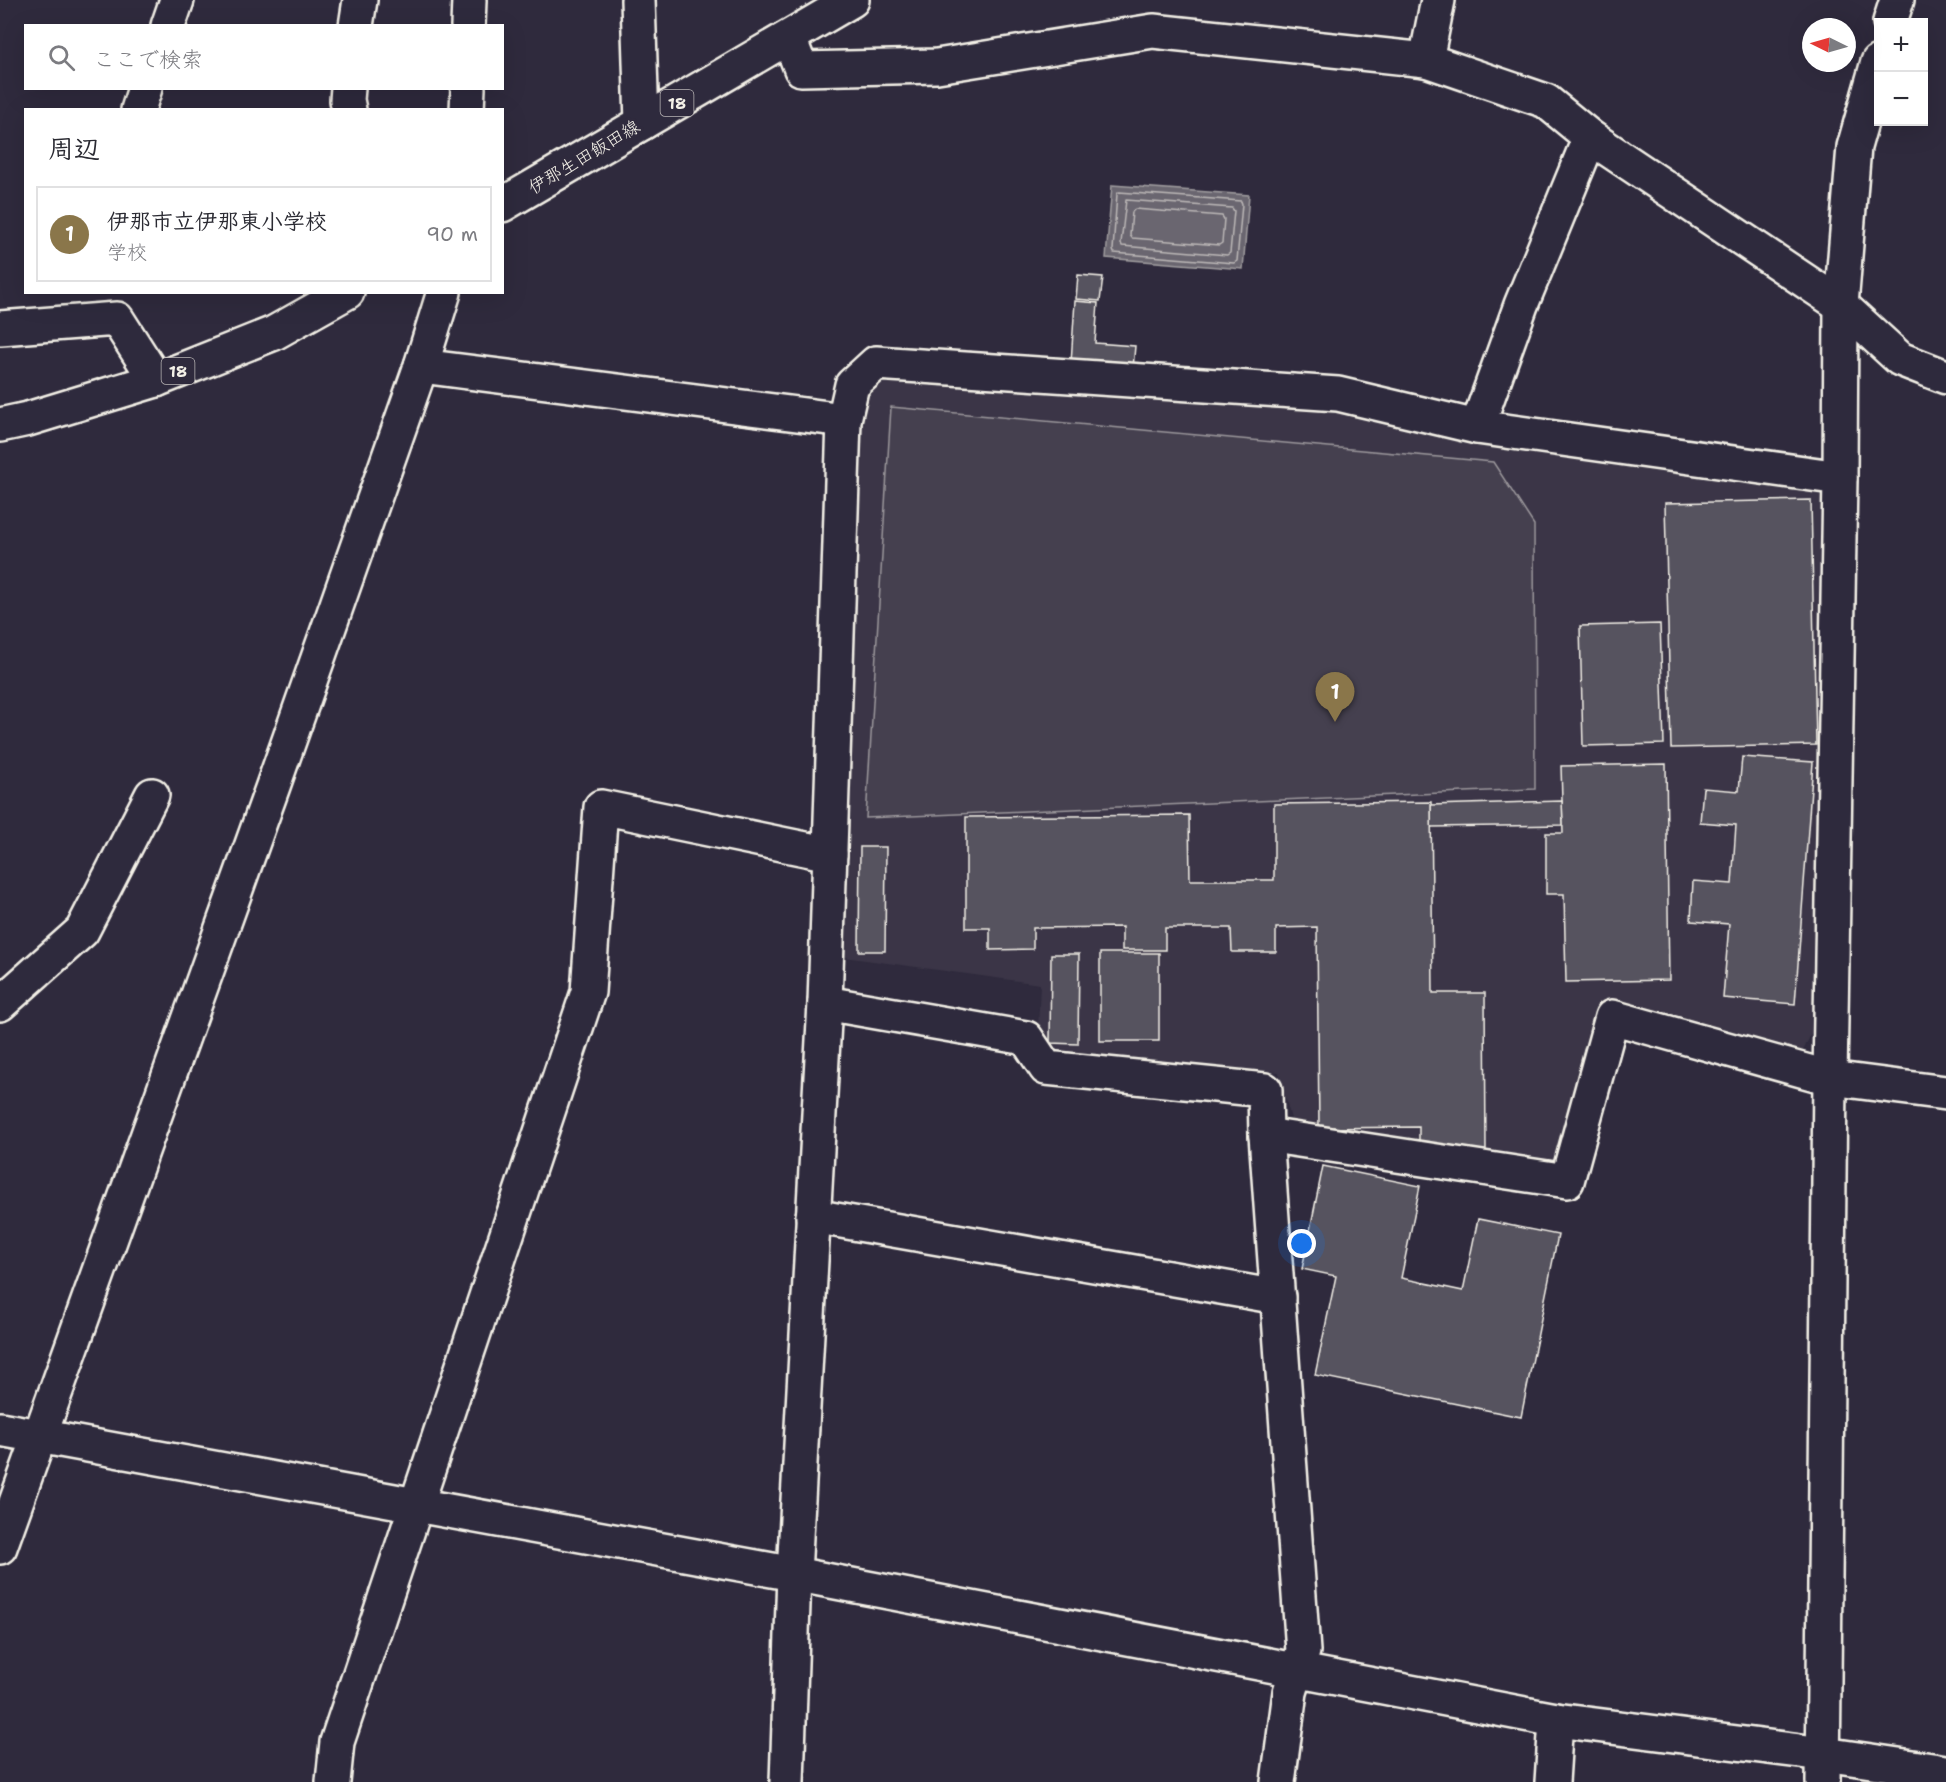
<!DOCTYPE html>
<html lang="ja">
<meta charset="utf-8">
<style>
body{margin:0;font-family:"Shantell Sans","Klee One",sans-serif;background:#f2f2f3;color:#2b2b33}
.controls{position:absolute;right:18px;top:18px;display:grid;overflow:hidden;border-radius:0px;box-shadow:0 6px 24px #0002}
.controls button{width:54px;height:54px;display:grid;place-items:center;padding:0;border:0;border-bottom:2px solid #e1e1e2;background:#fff;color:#2b2b33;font:30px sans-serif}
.compass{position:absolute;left:1802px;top:18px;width:54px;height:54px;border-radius:50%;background:#fff;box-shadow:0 6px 24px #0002;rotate:275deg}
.you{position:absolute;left:1302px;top:1244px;width:21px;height:21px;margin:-15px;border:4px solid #fff;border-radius:50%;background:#1a73e8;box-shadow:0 0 0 9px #1a73e833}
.badge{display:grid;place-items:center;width:39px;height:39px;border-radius:50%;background:#8a764a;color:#fff;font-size:20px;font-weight:700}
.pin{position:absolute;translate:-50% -50px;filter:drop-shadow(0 2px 3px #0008)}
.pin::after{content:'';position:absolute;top:32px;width:21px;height:18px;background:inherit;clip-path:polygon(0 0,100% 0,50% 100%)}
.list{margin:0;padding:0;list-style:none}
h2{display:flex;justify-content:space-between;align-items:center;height:78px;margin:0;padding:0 24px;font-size:26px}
h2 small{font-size:20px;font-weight:400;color:#7c7c81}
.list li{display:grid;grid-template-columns:39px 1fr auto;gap:18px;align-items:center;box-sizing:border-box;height:96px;margin:0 12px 12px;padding:0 12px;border:2px solid #e1e1e2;border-radius:0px}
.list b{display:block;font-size:22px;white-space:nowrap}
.list p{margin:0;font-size:20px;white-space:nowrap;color:#7c7c81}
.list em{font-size:20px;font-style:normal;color:#7c7c81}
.icon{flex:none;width:33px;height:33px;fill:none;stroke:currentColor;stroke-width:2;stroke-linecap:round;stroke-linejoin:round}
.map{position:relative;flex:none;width:1946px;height:1782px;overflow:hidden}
.search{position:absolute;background:#fff;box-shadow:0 6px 24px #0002;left:24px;top:24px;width:480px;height:66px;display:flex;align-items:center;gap:15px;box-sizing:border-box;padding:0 21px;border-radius:0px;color:#7c7c81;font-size:22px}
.panel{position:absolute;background:#fff;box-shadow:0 6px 24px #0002;left:24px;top:108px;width:480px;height:186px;border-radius:0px}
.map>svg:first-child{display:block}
</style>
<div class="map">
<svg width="1946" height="1782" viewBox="0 0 1946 1782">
<rect width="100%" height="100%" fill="#2f2a3d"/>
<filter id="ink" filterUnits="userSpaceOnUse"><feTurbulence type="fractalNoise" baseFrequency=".0167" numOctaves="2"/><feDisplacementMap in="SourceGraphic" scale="12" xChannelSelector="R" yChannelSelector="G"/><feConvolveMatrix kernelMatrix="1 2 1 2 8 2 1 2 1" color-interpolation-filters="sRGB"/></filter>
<g filter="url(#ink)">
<path fill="#3b3647" d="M889,371L1329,405L1821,486L1812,1032L1801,1055L1599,1006L1557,1174L1293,1127L1279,1072L1058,1055L1038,1032L1040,984L844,957L863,397Z"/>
<path fill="#454050" stroke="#9c989c" stroke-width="1.5" d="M891,407L1493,462L1534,525L1535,789L866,818Z"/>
<path fill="#6a6670" stroke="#a19ea0" stroke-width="1.5" d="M1112,185L1249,195L1243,269L1106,258Z"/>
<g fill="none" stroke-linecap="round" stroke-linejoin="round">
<g stroke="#bdb9b8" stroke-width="1.5">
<path d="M1119,192L1241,201L1242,204L1237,261L1234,263L1114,253L1113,250L1117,194Z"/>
<path d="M1126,200L1232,208L1234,211L1230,253L1227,255L1122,246L1121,243Z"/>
<path d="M1135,209L1222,216L1224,219L1222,243L1219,245L1132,238L1130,235L1132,212Z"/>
</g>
</g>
<g fill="#56525f" stroke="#f4f1e8" stroke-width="1.5">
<path d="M1078,275L1103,277L1100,301L1076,299Z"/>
<path d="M1075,301L1098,303L1095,343L1135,346L1133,368L1071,363Z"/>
<path d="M1811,500L1816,745L1671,748L1665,503Z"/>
<path d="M1660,624L1664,744L1583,746L1580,626Z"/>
<path d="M1742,757L1813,762L1795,1004L1723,998L1729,924L1691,921L1693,881L1732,884L1736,825L1700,822L1703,788L1739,791Z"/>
<path d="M1666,764L1669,980L1566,982L1564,894H1546V833H1563L1561,766Z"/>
<path d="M1562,801L1563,825L1431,827V805Z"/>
<path d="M1431,802L1433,993H1485L1486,1153L1419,1154V1127L1319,1128L1317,927L1276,928V952H1232L1231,928H1165V950H1122V927L1033,928V949L990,950V928H966V817L1189,815L1190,880H1274V804Z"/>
<path d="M860,847H886L885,951H859Z"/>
<rect x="1100" y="953" width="59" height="88"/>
<path d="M1051,954H1079L1078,1044L1050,1043Z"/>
<path d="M1323,1166L1420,1186L1401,1278L1463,1291L1478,1219L1558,1235L1521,1417L1315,1375L1336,1276L1302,1269Z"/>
</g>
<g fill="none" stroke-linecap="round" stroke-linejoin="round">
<g stroke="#f4f1e8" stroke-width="38">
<g id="minor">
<path d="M638,0L642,123"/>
<path d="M1890,22L1897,0"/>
<path d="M168,26L177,0"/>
<path d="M356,26L360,0"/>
<path d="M468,26L469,0"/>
<path d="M789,38L801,69L937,66L1153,31L1426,60L1546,101L1590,137L1841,305L1900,359L1946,377"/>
<path d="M1426,60L1438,0"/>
<path d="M348,88L347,100L349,110"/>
<path d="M138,110L145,88"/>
<path d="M467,110L468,88"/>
<path d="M0,328L117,319L156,380"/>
<path d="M421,366L844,420"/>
<path d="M1477,427L1521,305L1590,137"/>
<path d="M825,1003L1026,1038L1046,1068L1265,1090L1266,1135L1303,1651L1290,1692L1278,1782"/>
<path d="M0,1004L82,931L152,795"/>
<path d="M1266,1135L1567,1181L1612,1017L1830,1078L1946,1093"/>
<path d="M813,1216L1278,1297"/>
<path d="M0,1429L794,1574L1556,1720L1824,1754L1946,1772"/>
<path d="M0,1547L273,786L421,366L444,292"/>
<path d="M333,1782L337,1742L588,992L601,807L830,854"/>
<path d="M787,1782L794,1574L825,1003L844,420L852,385L876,363L1338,394L1477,427L1840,478"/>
<path d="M1552,1782L1556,1720"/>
<path d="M1823,1782L1830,1078L1840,478L1841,305L1854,147L1878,62"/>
</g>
</g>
<g stroke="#f4f1e8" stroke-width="38">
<g id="major">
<path d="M502,205L852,0"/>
<path d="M0,425L28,419L156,380L274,333L347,292"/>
</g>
</g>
<use href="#minor" stroke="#2f2a3d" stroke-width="33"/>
<use href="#major" stroke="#2f2a3d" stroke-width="33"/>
</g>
</g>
<g text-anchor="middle" stroke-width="6" stroke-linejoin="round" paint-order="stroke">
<g fill="#2f2a3d" stroke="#b9b5b5" stroke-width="1.5">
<rect x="660.5" y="90" width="33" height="26" rx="4.5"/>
<rect x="161.5" y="358" width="33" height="26" rx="4.5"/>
</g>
<g font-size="16" font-weight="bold" fill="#f4f1e8">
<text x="677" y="109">18</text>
<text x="178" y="377">18</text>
</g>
<g font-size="18" fill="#f4f1e8" stroke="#2f2a3d">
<text transform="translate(584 157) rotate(-31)" y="6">伊那生田飯田線</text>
</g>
</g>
</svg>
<div class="controls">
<button>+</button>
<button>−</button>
</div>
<svg class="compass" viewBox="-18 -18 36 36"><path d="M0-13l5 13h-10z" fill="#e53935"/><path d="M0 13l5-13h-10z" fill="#7c7c81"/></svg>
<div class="you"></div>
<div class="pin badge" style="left:1335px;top:722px">1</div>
<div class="search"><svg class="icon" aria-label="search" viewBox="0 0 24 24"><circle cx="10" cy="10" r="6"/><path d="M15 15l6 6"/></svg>ここで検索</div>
<section class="panel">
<h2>周辺<small></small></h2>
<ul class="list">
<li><span class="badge">1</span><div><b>伊那市立伊那東小学校</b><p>学校</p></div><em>90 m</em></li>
</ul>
</section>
</div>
